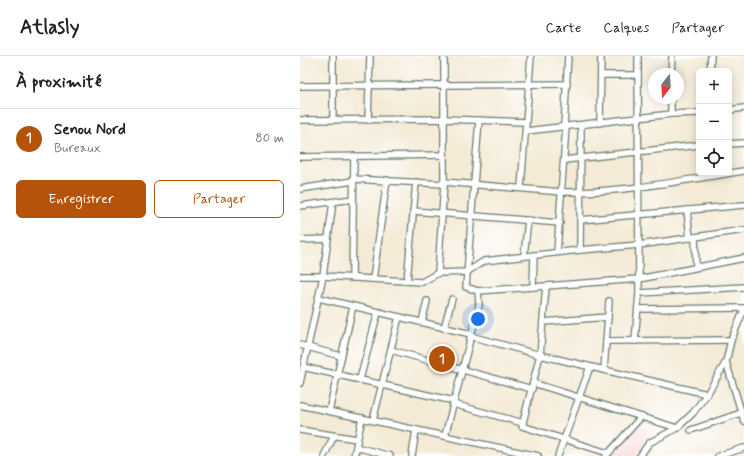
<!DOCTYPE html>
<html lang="fr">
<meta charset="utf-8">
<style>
body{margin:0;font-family:Mynerve,sans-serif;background:#f6f6f6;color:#222}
.controls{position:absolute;right:12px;top:12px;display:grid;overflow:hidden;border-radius:6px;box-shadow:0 2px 10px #0003}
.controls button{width:36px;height:36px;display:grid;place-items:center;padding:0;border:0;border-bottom:1px solid #e0e0e0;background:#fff;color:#222;font:20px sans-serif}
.compass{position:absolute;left:348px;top:12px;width:36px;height:36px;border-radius:50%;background:#fff;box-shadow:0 2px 10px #0003;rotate:197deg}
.you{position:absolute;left:178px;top:263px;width:14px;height:14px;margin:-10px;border:3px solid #fff;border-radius:50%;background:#1a73e8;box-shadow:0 0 0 6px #1a73e833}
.badge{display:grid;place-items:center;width:26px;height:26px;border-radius:50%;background:#b45309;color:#fff;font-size:13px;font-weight:700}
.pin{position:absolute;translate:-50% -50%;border:2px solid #fff;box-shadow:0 1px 4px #0006}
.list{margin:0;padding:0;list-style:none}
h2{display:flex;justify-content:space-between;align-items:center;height:52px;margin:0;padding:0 16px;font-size:17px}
h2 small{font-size:13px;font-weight:400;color:#767676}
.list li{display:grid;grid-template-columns:26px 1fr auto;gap:12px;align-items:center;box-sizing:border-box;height:60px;padding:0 16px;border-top:1px solid #e0e0e0}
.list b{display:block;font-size:15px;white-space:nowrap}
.list p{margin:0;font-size:13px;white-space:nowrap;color:#767676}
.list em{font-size:13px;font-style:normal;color:#767676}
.actions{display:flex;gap:8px;padding:12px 16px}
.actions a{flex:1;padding:9px 0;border:1px solid #b45309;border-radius:6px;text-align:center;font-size:14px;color:#b45309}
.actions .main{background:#b45309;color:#fff}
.icon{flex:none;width:22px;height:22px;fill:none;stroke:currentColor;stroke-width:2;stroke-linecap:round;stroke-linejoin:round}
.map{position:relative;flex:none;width:444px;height:400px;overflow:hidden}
header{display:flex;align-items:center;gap:24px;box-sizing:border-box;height:56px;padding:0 20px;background:#fff;border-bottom:1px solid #e0e0e0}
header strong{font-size:19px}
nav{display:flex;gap:22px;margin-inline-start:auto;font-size:14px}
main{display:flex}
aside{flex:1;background:#fff}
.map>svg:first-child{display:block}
</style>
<header>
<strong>Atlasly</strong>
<nav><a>Carte</a><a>Calques</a><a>Partager</a></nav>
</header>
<main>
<aside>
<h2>À proximité<small></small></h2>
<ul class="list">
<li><span class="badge">1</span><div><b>Senou Nord</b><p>Bureaux</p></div><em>80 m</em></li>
</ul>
<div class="actions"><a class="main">Enregistrer</a><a>Partager</a></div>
</aside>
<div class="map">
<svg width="444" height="400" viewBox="0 0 444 400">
<rect width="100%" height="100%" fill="#fff"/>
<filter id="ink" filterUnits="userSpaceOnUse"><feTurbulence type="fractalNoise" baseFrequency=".025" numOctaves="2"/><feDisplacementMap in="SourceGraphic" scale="8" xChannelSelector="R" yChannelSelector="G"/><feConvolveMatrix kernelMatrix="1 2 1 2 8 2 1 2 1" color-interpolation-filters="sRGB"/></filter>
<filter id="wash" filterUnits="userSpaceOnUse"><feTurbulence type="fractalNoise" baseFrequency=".012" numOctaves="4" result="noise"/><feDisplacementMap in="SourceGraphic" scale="16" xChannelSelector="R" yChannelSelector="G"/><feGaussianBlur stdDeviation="0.9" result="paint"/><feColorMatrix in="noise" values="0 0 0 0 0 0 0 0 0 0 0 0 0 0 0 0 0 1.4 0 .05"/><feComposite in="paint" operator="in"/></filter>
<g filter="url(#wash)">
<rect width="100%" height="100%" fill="#f4ead5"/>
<path fill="#f7cfd1" d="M338,369L349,375L336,400H326L313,396Z"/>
</g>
<g filter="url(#ink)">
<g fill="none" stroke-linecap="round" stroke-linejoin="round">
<g stroke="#6a7a6c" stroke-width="8">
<g id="minor">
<path d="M410,15L411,0"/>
<path d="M371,18L372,0"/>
<path d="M301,19H338"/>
<path d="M0,30L267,28"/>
<path d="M429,54L444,52"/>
<path d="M371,58V42"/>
<path d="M0,64L144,63L226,66"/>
<path d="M33,64V0"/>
<path d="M68,64L70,0"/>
<path d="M300,67L301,0"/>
<path d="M264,71L268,0"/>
<path d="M226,75L371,58L399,57"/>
<path d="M429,88L444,87"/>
<path d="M0,101L144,99"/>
<path d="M264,104L399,89"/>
<path d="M53,123L144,128"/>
<path d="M144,126L262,136C322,137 384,124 444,115"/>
<path d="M221,132L231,0"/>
<path d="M0,133L53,125"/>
<path d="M0,150L53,143"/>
<path d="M387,154L390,182"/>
<path d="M113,155L260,167"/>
<path d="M280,164L444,149"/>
<path d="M395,181L396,211"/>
<path d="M0,184L28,183"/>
<path d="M280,194L281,69"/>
<path d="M257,196L266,71"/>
<path d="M224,200L228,164"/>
<path d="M138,217L144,128V0"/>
<path d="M0,220H23L122,226L138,217L167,216L184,205L280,194L339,189L444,174"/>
<path d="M52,222L54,100"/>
<path d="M73,223L87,124"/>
<path d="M107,225L116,126"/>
<path d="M246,230L240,299L222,370L308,397"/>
<path d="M233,231L234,199"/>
<path d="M178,235L339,223L444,202"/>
<path d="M339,237L444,231"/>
<path d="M19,242L171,278"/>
<path d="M338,253L444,252"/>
<path d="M122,266L127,245"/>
<path d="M243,266L308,261"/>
<path d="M144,272L152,243"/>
<path d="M170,280L240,299L407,338"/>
<path d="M306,285L431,284"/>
<path d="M335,285L339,237L338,0"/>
<path d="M0,289L41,300"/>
<path d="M91,294L232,333"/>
<path d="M426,306L444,365"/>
<path d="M3,311L154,345"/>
<path d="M304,314L309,245"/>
<path d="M60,323L78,256"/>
<path d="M0,327L23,220L33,146"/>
<path d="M233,327L377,372"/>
<path d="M153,348L223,367"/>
<path d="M0,349L238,400"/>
<path d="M29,355L53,250"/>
<path d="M73,364L99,261"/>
<path d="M0,374L57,383"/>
<path d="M391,374L444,356"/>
<path d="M145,380L179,249L178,235L166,231L179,64"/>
<path d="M56,391L90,400"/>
<path d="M24,400L34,380"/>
<path d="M54,400L62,362"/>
<path d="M112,400L116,374"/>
<path d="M258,400L290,311"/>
<path d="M306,400L341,361"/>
<path d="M340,400L349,387L377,372L393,357L407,338L426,306L431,284L444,254"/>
<path d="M418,400L444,392"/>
</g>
</g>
<use href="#minor" stroke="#fff" stroke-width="5.5"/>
</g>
</g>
</svg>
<div class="controls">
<button>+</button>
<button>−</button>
<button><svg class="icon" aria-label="locate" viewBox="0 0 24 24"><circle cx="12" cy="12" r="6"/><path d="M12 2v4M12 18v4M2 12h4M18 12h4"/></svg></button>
</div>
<svg class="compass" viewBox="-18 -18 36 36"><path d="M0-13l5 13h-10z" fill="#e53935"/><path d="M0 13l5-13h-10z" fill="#767676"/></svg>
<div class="you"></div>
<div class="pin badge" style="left:142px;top:303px">1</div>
</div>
</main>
